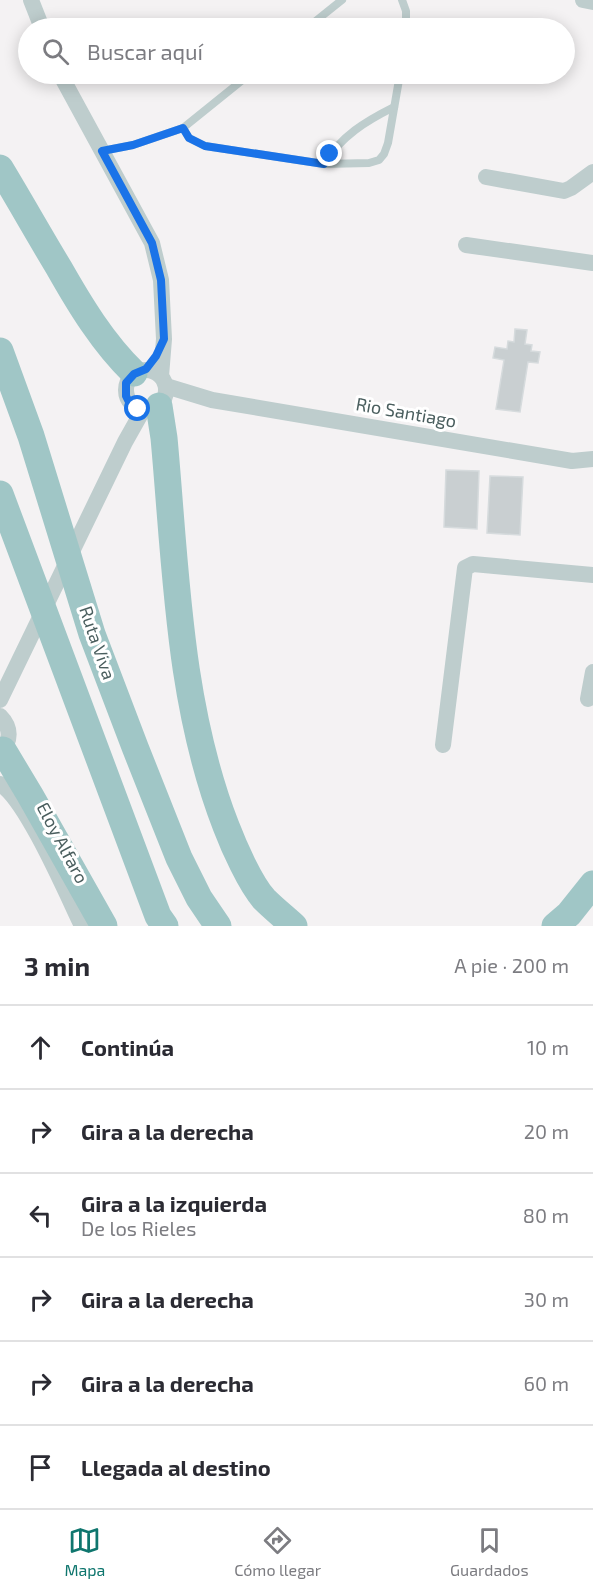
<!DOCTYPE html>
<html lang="es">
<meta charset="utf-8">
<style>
body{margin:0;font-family:"Exo 2",sans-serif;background:#f7f7f7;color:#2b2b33}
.stop{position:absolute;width:18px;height:18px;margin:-14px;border:4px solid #1a73e8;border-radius:50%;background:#fff}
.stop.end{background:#1a73e8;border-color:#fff;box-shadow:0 2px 6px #0008}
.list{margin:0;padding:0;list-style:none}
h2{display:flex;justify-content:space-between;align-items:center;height:78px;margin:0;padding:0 24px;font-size:26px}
h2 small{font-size:20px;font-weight:400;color:#7c7c81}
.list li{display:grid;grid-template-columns:39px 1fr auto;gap:18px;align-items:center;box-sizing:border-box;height:84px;padding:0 24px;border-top:2px solid #e1e1e2}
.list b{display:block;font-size:22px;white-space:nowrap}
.list p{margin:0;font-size:20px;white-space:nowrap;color:#7c7c81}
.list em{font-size:20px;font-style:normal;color:#7c7c81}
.icon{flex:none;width:33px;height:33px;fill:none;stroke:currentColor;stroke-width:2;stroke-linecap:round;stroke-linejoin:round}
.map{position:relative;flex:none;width:593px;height:926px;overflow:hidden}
.search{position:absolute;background:#fff;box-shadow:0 3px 15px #0003;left:18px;right:18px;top:18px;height:66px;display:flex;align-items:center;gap:15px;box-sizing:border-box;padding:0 21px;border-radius:33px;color:#7c7c81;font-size:22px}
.sheet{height:582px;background:#fff}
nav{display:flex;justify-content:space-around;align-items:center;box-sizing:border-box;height:84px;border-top:2px solid #e1e1e2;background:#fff;font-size:16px;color:#7c7c81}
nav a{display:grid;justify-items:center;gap:3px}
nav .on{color:#0f766e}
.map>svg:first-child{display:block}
</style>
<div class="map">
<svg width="593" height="926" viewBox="0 0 593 926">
<rect width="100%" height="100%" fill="#f4f2f3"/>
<g fill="#c9cfd1" stroke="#d6dbdd" stroke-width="1.5">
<path d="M515,329L527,330L525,344L532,345L531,351L540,352L538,363L528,362L520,412L496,409L504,360L493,358L495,347L507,349L508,341L514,342Z"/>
<path d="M446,470L479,471L477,529L444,527Z"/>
<path d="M490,476L523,477L520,535L487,533Z"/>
</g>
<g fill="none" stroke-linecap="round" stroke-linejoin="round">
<g stroke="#becdcd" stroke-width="8">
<path d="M402,0L406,11V28"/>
<path d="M307,28L342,0"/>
<path d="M183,128L189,138L205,146L324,164L369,163L379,160L384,154L388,143L400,74"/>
<path d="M102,151L133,145L183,128L250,74"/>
<path d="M324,164C341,136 366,121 394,107"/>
</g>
<g stroke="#becdcd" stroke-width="16">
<path d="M31,0L42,28"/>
<path d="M583,0L593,2"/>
<path d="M60,74L152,243L161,280L164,339L161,376"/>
<path d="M486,177L564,191L571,188L593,172"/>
<path d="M466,245L593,263"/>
<circle cx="146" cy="390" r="20"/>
<path d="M166,386L212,400L572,461L593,459"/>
<path d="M588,699L593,672"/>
<path d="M0,700L125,442L143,410"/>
<path d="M0,716C11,727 12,741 0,753"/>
<path d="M443,745L465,568L473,564L593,575"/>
<path d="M0,784C26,799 67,895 82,926"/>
</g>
<g stroke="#a0c6c6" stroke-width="27">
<path d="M0,168C20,201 39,235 59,268C80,305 103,343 134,373"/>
<path d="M0,351L31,436L92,634L135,747L179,858L199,898L218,926"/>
<path d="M159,406L164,438C176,568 178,703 226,826C234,847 250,883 264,899C273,908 284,917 294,926"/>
<path d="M0,494L158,916L165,926"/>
<path d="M3,750L30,795L104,926"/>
<path d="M555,926L569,914L593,884"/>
</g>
</g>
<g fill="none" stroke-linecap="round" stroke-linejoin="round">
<path stroke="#1a73e8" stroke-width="8" d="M138,409L129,402L126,396V383L134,374L146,369L156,356L164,339L161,280L152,243L102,151L133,145L183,128L189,138L205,146L324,164L330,154"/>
</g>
<g text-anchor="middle" stroke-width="6" stroke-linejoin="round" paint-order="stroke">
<g font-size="18" fill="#4a5e5e" stroke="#fff">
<text transform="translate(406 413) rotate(10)" y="6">Rio Santiago</text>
<text transform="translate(97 643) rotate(71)" y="6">Ruta Viva</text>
<text transform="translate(62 843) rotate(62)" y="6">Eloy Alfaro</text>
</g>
</g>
</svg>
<div class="stop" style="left:138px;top:409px"></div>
<div class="stop end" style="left:330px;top:154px"></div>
<div class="search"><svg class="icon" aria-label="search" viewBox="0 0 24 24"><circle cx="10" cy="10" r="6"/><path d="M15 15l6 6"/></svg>Buscar aquí</div>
</div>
<section class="sheet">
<h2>3 min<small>A pie · 200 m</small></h2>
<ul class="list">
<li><svg class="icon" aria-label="ahead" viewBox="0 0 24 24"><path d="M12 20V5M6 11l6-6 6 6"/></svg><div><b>Continúa</b></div><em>10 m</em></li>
<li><svg class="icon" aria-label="right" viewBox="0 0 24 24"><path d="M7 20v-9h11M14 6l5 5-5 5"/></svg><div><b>Gira a la derecha</b></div><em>20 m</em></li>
<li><svg class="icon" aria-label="left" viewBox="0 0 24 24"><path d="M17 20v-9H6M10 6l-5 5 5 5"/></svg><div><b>Gira a la izquierda</b><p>De los Rieles</p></div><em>80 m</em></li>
<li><svg class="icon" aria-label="right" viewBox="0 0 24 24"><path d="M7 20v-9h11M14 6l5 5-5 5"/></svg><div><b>Gira a la derecha</b></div><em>30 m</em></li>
<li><svg class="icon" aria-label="right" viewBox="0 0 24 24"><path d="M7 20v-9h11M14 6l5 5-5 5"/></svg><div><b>Gira a la derecha</b></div><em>60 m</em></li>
<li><svg class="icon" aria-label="arrive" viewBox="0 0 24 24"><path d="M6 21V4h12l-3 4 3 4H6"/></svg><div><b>Llegada al destino</b></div></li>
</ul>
</section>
<nav>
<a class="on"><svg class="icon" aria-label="map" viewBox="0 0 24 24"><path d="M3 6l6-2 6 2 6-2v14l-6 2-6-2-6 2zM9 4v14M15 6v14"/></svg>Mapa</a>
<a><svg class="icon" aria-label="directions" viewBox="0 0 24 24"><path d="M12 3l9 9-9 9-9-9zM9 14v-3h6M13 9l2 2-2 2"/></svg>Cómo llegar</a>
<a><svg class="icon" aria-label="saved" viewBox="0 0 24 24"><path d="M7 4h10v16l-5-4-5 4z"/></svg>Guardados</a>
</nav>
